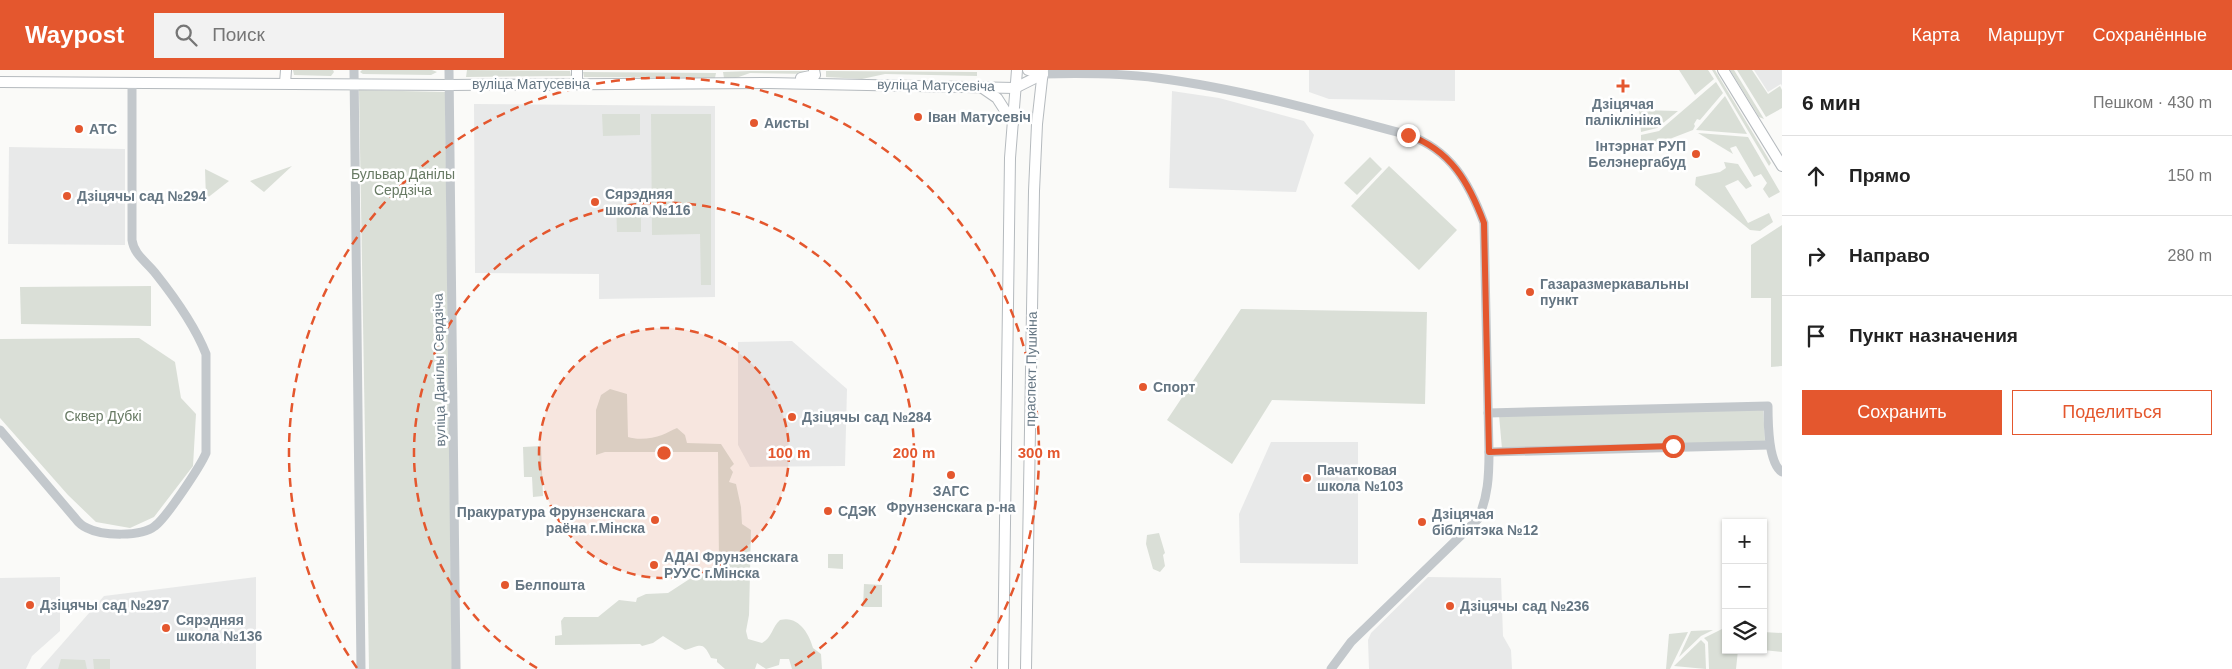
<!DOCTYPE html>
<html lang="ru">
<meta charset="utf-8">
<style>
body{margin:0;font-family:Helvetica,sans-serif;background:#f2f2f2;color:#222}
.controls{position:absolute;right:15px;bottom:15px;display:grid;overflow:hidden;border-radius:0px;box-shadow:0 1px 4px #0004}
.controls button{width:45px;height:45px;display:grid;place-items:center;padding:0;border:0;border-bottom:1px solid #e0e0e0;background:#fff;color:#222;font:25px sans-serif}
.stop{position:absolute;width:15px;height:15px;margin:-11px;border:4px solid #e4572e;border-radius:50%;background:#fff}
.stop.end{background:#e4572e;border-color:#fff;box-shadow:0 1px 5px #0008}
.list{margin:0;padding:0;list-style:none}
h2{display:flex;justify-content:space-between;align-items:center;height:65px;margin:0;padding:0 20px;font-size:21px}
h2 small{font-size:16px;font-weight:400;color:#767676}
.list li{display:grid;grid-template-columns:32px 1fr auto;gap:15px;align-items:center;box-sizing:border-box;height:80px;padding:0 20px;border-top:1px solid #e0e0e0}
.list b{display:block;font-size:19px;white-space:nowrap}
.list em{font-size:16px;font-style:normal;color:#767676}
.actions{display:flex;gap:10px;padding:15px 20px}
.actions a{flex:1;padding:11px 0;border:1px solid #e4572e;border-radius:0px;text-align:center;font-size:18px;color:#e4572e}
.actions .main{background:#e4572e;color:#fff}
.icon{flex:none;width:28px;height:28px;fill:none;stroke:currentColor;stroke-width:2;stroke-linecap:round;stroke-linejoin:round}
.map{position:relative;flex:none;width:1782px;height:599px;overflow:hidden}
header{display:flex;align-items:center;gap:30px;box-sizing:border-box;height:70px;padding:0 25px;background:#e4572e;color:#fff}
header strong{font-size:24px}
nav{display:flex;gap:28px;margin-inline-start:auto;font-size:18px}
.search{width:350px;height:45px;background:#f2f2f2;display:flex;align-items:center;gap:12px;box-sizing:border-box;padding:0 18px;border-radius:0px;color:#767676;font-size:19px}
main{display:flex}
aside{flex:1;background:#fff}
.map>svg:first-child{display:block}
</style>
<header>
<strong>Waypost</strong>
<div class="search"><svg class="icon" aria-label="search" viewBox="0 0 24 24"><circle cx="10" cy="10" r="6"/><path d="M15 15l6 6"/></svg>Поиск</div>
<nav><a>Карта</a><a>Маршрут</a><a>Сохранённые</a></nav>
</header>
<main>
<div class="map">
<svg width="1782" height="599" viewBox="0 0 1782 599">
<rect width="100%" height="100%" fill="#fafaf8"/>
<g fill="#e8e9e9">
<path d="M1309,0H1455V31L1329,29L1309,22Z"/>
<path d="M1754,0H1782V16L1781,14L1768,22Z"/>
<path d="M1172,21L1219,28L1304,51L1314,65L1296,122L1169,118Z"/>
<path d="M474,34L715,36V227L599,229V204L475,203Z"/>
<path d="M9,77L125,79V175L8,174Z"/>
<path d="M792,271L847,319L845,396L750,397L738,375V272Z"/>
<path d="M1271,372H1358V494L1240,493L1239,444Z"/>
<path d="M60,507V561L32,586L26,599H0V508Z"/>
<path d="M256,507V599H40L104,526Z"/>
<path d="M1428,507L1501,508L1503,566L1511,580L1512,599H1369L1368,570L1371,563Z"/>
</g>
<g fill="#dadfd7">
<path d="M293,0H333L334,2L331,6L294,5Z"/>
<path d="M362,0H432L437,2L431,5L363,4L360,2Z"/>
<path d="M467,0L570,1L571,6L466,7Z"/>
<path d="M1679,0H1708L1714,9L1695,25Z"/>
<path d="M1712,0H1715L1771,93L1769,96Z"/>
<path d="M1730,0H1734L1764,49L1759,47Z"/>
<path d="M1737,0H1752L1768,24L1780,16L1782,20V38L1766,47Z"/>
<path d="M750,1H810V4L750,3L736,8H724L723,2Z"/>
<path d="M826,1L977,2V6L885,4L862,9L826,7Z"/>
<path d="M583,2L716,3L715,8L584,7Z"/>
<path d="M1716,12L1723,23L1700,50L1697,49L1694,54L1695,56L1693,60L1641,80V65L1659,61Z"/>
<path d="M359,20L445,22L452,599H369Z"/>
<path d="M1725,26L1747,64L1696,60Z"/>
<path d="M1639,40L1678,41L1657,58L1641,62Z"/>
<path d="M602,44H640V65L603,66Z"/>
<path d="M651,44H711V215H701L700,164L652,165Z"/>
<path d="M1698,63L1748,67L1780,122L1769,128L1763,119L1767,113L1761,104L1754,107L1736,76L1730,78L1733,84Z"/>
<path d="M1370,87L1382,99L1357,125L1344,113Z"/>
<path d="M1724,92L1738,94L1752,116L1746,119L1738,110L1725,116L1748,153L1769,143L1773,152L1760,161L1750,160L1695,115L1696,107L1720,102L1726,98Z"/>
<path d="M292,96L264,122L250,111Z"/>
<path d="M1389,96L1457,160L1419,200L1351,136Z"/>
<path d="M205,99L229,111L206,129Z"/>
<path d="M641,133V162H617L616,134Z"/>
<path d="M1782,155V296L1771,297V228H1751V175Z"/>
<path d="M151,216V256L21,254L20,217Z"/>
<path d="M1241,239L1427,242L1425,334L1272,330L1232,394L1167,350Z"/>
<path d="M139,268L175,292L181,328L196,344L193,396L154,447L130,458L96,452L68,425L0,348V269Z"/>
<path d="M610,319L627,324L628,367C637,370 652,369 662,365C668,363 671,360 677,358L685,365L687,373L721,374L734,394L730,398L733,402L729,412L736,414L741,437L742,454L751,460L749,545L746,561L748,569L762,573C772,568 772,557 780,550C798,545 809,563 813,578L821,584L822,599H792L789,589H780L779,595L766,599L757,593L755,599H725L717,592V589L711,588C703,571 701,575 685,580L663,566L653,573L642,576L640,574L555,575V566L562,565L561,551L564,547H598L619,530L636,532L637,528L646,524L668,523L708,497H719L718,382H605L596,385V340L601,325Z"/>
<path d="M1763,338L1765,371L1502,379L1499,345Z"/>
<path d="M541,376L543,426L533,427L532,407H524L523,377Z"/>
<path d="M1159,463L1165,483L1163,485L1165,496L1160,502L1153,499L1146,474L1147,465Z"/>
<path d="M828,484H843V499L828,498Z"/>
<path d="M864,514L882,515V537H863Z"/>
<path d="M1722,559L1726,560V580H1738L1736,599H1709L1708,572L1704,568Z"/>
<path d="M1713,560L1701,566L1679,587L1691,561Z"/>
<path d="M1688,562L1670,599H1666L1669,564Z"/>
<path d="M1763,562L1782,563V582L1763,580Z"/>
<path d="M1701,570L1705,574L1706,599L1674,596Z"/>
<path d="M61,589L85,590L87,599H58Z"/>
<path d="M110,589V599H94L93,589Z"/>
</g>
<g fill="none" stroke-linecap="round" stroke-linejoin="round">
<g stroke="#b5babe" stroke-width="12">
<g id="major">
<path d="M577,0V14"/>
<path d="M1028,0L1043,4"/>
<path d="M1723,0L1782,96"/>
<path d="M801,8L815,5L814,0"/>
<path d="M0,12L449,15L768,13L1015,18L1043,4"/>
<path d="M285,13L286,0"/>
<path d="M981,17L997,28L1013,53"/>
<path d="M1003,599L1010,88L1017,0"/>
<path d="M1026,599L1034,121L1037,54L1043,0"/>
</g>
</g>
<g stroke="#c3c8cc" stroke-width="9">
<path d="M354,0L361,599"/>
<path d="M449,0L456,599"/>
<path d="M1043,4C1081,3 1119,3 1157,8C1242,19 1326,43 1408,65C1451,80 1469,113 1484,153L1489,382C1489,406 1488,427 1478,449L1351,572L1331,599"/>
<path d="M1488,343L1768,336C1768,352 1768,393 1782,402"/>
<path d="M0,360L75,448C78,452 82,456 87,458C102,466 141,467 155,456C166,448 200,397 206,383V284C195,256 175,228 156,204C147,192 134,185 132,170V13"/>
<path d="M1489,382L1769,375"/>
</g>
<use href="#major" stroke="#fff" stroke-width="10"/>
</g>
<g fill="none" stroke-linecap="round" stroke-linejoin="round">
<path stroke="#e4572e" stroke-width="6" d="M1408,65C1451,80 1469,113 1484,153L1489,382L1673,376"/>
</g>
<circle cx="664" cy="383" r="125" fill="#e4572e" fill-opacity=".12"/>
<g fill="none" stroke="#e4572e" stroke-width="2.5" stroke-dasharray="9 6">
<circle cx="664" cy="383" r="125"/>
<path d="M537 598A250 250 0 1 1 791 598"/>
<path d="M357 598A375 375 0 1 1 971 598"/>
</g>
<g fill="#e4572e" stroke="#fff" stroke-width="2">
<path d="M1620.5 8.5h5v5h5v5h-5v5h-5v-5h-5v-5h5z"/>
<circle cx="918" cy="47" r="5"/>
<circle cx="754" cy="53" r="5"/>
<circle cx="79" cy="59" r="5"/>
<circle cx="1696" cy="84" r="5"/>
<circle cx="67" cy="126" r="5"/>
<circle cx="595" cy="132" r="5"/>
<circle cx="1530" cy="222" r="5"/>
<circle cx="1143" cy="317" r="5"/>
<circle cx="792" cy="347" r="5"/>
<circle cx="951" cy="405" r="5"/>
<circle cx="1307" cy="408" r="5"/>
<circle cx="828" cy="441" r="5"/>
<circle cx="655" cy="450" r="5"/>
<circle cx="1422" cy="452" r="5"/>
<circle cx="654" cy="495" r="5"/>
<circle cx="505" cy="515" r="5"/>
<circle cx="30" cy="535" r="5"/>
<circle cx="1450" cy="536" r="5"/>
<circle cx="166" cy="558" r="5"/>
</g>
<g text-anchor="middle" stroke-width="5" stroke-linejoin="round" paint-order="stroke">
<g font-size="14" fill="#657683" stroke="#fff">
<text x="531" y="19">вуліца Матусевіча</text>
<text transform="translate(936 15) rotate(1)" y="5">вуліца Матусевіча</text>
<text transform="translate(1031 299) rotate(-89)" y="5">праспект Пушкіна</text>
<text transform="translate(439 300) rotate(-91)" y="5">вуліца Данілы Сердзіча</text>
</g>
<g font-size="14" font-weight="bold" fill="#657683" stroke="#fff" text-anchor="start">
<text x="1623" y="39" text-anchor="middle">Дзіцячая<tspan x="1623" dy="16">паліклініка</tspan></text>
<text x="928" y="52">Іван Матусевіч</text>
<text x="764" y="58">Аисты</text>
<text x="89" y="64">АТС</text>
<text x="1686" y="81" text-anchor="end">Інтэрнат РУП<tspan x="1686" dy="16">Белэнергабуд</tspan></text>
<text x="605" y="129">Сярэдняя<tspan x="605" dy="16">школа №116</tspan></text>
<text x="77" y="131">Дзіцячы сад №294</text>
<text x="1540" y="219">Газаразмеркавальны<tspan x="1540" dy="16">пункт</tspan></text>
<text x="1153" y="322">Спорт</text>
<text x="802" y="352">Дзіцячы сад №284</text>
<text x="1317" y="405">Пачатковая<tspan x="1317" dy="16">школа №103</tspan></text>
<text x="951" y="426" text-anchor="middle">ЗАГС<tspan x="951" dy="16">Фрунзенскага р-на</tspan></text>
<text x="838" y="446">СДЭК</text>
<text x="645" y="447" text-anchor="end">Пракуратура Фрунзенскага<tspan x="645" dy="16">раёна г.Мінска</tspan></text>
<text x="1432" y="449">Дзіцячая<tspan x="1432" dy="16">бібліятэка №12</tspan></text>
<text x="664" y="492">АДАІ Фрунзенскага<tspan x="664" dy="16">РУУС г.Мінска</tspan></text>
<text x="515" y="520">Белпошта</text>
<text x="40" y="540">Дзіцячы сад №297</text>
<text x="1460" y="541">Дзіцячы сад №236</text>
<text x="176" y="555">Сярэдняя<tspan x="176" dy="16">школа №136</tspan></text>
</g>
<g font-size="14" fill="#687a64" stroke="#fff">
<text x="403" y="109">Бульвар Данілы<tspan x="403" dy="16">Сердзіча</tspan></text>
<text x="103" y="351">Сквер Дубкі</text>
</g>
</g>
<circle cx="664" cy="383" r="8" fill="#e4572e" stroke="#fff" stroke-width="2.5"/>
<g font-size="15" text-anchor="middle" font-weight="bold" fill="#e4572e" stroke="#fff" stroke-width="5" stroke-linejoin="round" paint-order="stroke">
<text x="789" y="388">100 m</text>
<text x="914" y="388">200 m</text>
<text x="1039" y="388">300 m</text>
</g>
</svg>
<div class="controls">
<button>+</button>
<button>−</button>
<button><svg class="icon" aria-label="layers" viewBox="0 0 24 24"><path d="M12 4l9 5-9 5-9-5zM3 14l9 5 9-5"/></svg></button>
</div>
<div class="stop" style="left:1673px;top:376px"></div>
<div class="stop end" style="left:1408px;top:65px"></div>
</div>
<aside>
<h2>6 мин<small>Пешком · 430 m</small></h2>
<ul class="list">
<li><svg class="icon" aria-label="ahead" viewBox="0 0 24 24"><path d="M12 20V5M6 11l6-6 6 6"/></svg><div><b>Прямо</b></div><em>150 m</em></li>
<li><svg class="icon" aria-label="right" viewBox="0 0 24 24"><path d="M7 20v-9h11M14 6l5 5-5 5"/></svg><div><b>Направо</b></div><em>280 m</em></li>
<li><svg class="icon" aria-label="arrive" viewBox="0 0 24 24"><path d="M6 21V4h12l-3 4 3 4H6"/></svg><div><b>Пункт назначения</b></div></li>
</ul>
<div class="actions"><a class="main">Сохранить</a><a>Поделиться</a></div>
</aside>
</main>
